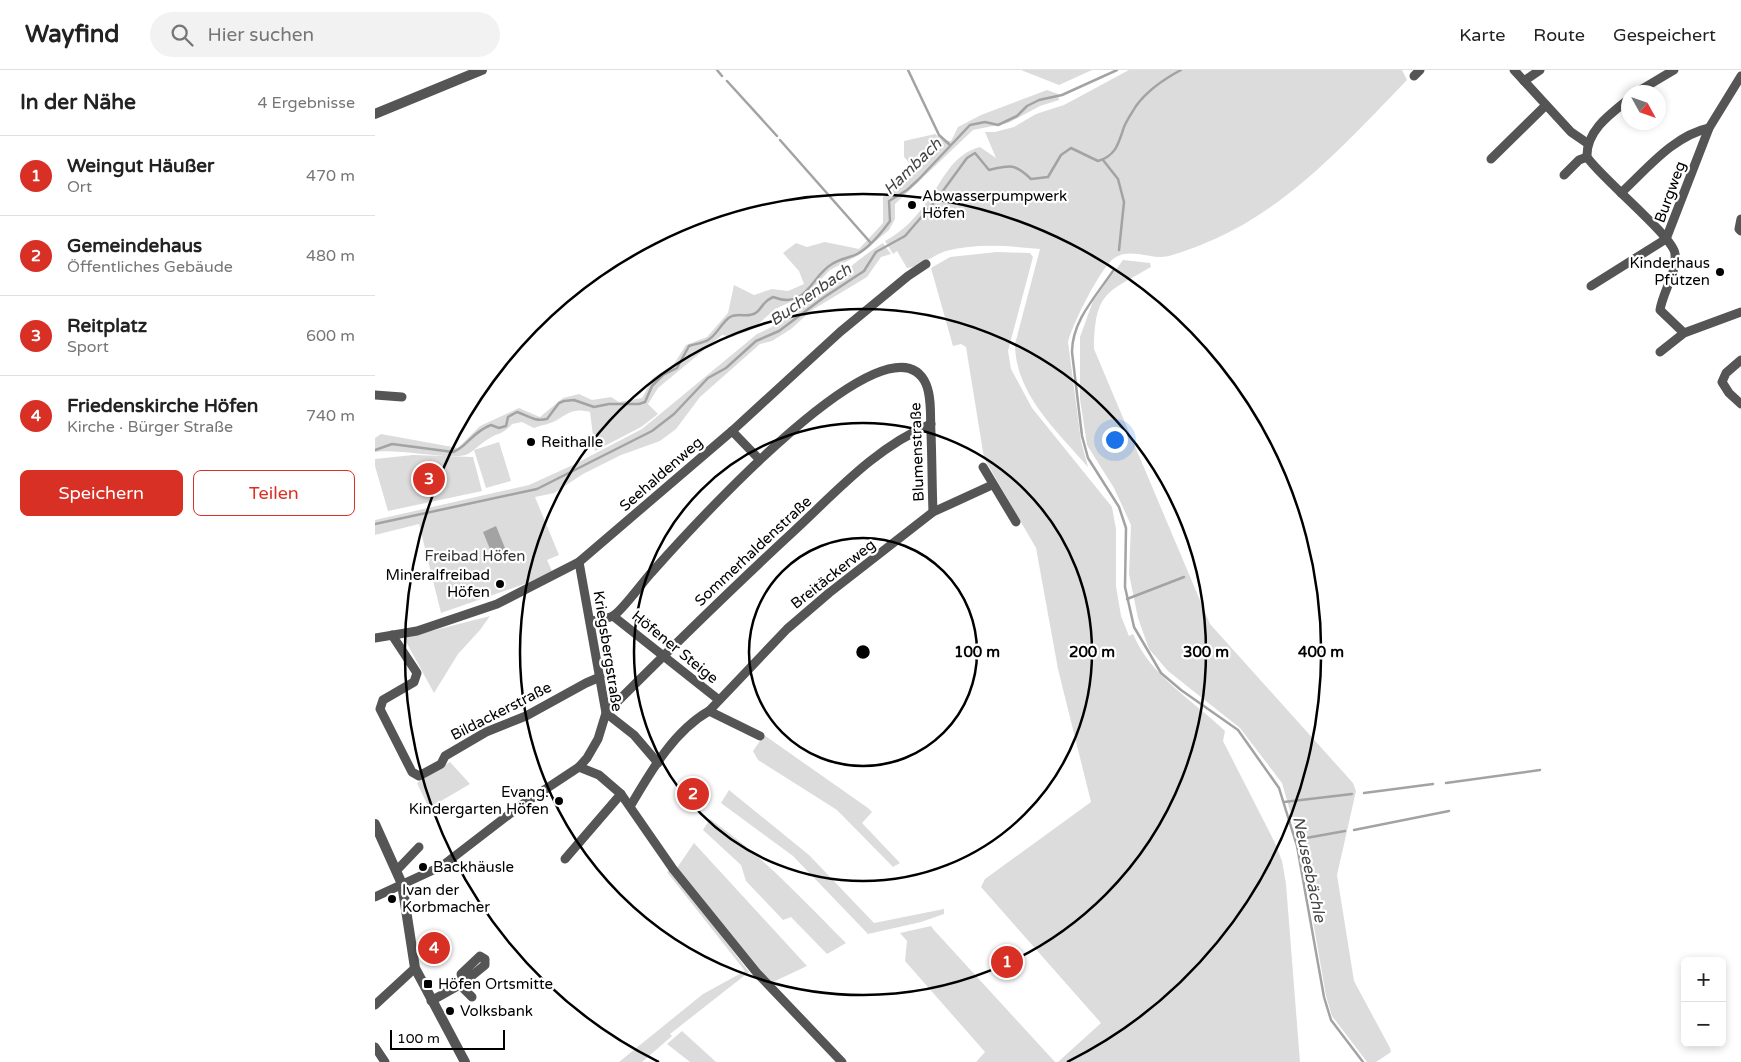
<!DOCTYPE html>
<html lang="de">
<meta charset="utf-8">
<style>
body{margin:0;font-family:"Varela Round",sans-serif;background:#f2f2f2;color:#222}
.controls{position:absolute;right:15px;bottom:15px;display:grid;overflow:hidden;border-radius:8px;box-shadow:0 2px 8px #0003}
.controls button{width:45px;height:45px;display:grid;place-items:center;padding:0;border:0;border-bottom:1px solid #e0e0e0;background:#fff;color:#222;font:25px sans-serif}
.compass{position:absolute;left:1246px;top:15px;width:45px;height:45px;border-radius:50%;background:#fff;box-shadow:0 2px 8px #0003;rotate:130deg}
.scale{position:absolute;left:15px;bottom:12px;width:115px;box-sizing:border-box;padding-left:5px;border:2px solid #000;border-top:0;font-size:14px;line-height:18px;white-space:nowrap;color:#000;-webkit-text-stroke:4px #fff;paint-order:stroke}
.you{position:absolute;left:739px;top:369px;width:18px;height:18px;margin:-12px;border:4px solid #fff;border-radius:50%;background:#1a73e8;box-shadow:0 0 0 8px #1a73e833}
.badge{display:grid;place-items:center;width:32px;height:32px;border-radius:50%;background:#d93025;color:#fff;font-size:16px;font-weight:700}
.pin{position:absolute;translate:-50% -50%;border:2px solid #fff;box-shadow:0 1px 5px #0006}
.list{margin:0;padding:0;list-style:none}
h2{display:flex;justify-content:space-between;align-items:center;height:65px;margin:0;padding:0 20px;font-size:21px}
h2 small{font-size:16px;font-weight:400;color:#767676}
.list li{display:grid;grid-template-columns:32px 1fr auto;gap:15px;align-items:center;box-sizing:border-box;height:80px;padding:0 20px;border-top:1px solid #e0e0e0}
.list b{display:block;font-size:19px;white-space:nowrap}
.list p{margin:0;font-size:16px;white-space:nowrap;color:#767676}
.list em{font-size:16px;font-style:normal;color:#767676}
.actions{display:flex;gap:10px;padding:15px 20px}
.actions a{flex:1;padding:11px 0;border:1px solid #d93025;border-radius:8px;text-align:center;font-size:18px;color:#d93025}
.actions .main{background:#d93025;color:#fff}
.icon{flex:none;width:28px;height:28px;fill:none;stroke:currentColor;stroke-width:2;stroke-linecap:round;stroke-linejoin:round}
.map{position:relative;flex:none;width:1366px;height:992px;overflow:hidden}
header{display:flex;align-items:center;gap:30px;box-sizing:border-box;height:70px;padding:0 25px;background:#fff;border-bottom:1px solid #e0e0e0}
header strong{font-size:24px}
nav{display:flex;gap:28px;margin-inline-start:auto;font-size:18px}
.search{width:350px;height:45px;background:#f2f2f2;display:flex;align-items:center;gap:12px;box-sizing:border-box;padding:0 18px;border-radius:28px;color:#767676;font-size:19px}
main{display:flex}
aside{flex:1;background:#fff}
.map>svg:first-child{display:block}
</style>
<header>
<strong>Wayfind</strong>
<div class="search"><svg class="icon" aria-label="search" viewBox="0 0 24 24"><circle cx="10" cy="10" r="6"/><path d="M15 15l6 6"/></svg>Hier suchen</div>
<nav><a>Karte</a><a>Route</a><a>Gespeichert</a></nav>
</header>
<main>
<aside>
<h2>In der Nähe<small>4 Ergebnisse</small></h2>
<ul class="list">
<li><span class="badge">1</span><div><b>Weingut Häußer</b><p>Ort</p></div><em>470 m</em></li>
<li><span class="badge">2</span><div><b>Gemeindehaus</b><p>Öffentliches Gebäude</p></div><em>480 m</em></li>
<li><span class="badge">3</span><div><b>Reitplatz</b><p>Sport</p></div><em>600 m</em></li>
<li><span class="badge">4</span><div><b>Friedenskirche Höfen</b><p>Kirche · Bürger Straße</p></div><em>740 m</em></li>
</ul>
<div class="actions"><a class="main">Speichern</a><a>Teilen</a></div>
</aside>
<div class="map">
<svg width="1366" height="992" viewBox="0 0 1366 992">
<rect width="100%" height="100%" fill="#fff"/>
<g fill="#dcdcdc">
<path d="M646,0H717L684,15Z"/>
<path d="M754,0H1027L1032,10C975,69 916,135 840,169C828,174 798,187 786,187C770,187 752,178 738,189C724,201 698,253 693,272L706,371L713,397C683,362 640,324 640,274L665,179C634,176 602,173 571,181C558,185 547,196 532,198L522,181L518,184L510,171C529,161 542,146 554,129C569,108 578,84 605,77L621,88L610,62H620L639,57L661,44L689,35Z"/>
<path d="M672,20L683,24L684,30L665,36L633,53L598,60L520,134V149L514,160L484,185L455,200L431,225L400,239L378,259L357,267L347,265L283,318L273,334L283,344L266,357L220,381L215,342C199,338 195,342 182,350C176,354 166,355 159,358L147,352L137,354C130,363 124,363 115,368C107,372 100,380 93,384C78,391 23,378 0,382V368L6,364L83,378L105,356L144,338L165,347L188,328L204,324L217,330L236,327L244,332L267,328L278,308L299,294L311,275L332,267L353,243L359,215L379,225L397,219L413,221L429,214L424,201L408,183L421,173L432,177L450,172L484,179L508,153V127L534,108L540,100L529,87V71L560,64L568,70L576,71L583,57L606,45Z"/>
<path d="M508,173L516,184L506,187L492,207L437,240L416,259L397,271L385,274L325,327L301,359L285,371L246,385L208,404L179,423L160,427L184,485L172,490L177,501L155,512L66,543L44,454L0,465V450L154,415L198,395L267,359L382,264C431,244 464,200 508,173Z"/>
<path d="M622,182L655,183L658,187L633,281L636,299L657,338L737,437L741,459V516L746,546L754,566L758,564C776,607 818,630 850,661L848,671L900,773L907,791L911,814L925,992H683L726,953L606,817L610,809L716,732L683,599L661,478L609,388L591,277L586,274L578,276L556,198L575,187Z"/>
<path d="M748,190L775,193L776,197C731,223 720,222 719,279L835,554L978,713L981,721L962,805L979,911L1015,978L1016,982L1001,992H992L957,946L951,926L925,776L907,713L865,658L793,601L774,579L763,548L754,504L756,455L739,418L712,375L705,329V267L718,231Z"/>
<path d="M124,372L136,411L111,418L99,380Z"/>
<path d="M38,385L98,387L107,421L13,441L0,396V389Z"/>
<path d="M115,546L105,560L83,584L59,623L29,568Z"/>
<path d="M389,665L493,738L497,742L487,753L525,793L518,797L462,740L383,690L378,681Z"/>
<path d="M75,692L95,714L54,738L42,713Z"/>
<path d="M354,720L434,785L499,853L569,839V844L546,852L493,864L418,786L346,733Z"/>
<path d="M335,749C388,786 426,828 471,873L452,884L416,847L408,850L371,811L366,795L328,760Z"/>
<path d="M319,773L432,896L398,912H392L302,798Z"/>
<path d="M296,800L374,902L295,964L297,966L267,992H244L328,924L370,901L292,802Z"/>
<path d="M556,856L558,859L680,992H601L610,982L530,891L532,871L525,863Z"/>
<path d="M307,961L341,992H315L292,974Z"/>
</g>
<path fill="#a3a3a3" d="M121,456L132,483L119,489L108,462Z"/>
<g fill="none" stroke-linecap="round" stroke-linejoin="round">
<g stroke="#a3a3a3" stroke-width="2.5">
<path d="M342,0L347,6"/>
<path d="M533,0L564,65L575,75"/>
<path d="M352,11L402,66"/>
<path d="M405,70L495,172"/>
<path d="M728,90L743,109L749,132L744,180"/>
<path d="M738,201C721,226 697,251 697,282L707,366L713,388L744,437L751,458L750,517L759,557L786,603L806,620L863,660L904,718L922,776L949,927L956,950L988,992"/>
<path d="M0,380L17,374L78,382C92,377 97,362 116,355L124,358L131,356L133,347L142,342C154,346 159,352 172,349L184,333L189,331L199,330L219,337L234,334H264L270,332L277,316L288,305L302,298L314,276C320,274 328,273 333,270C342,265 346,253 355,247C364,242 374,249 382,242C389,236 387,232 398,227C432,240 435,207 457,194C464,189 474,188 482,184C494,178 507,162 515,151L514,131L532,120L543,110L595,55L610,52L623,55L642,46L652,36L664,30L687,25L742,0"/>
<path d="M0,454L162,419L277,361L299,344L333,308L351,298L381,271L404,261L448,228L489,201L501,182L530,166L562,129L592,88L600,83L614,100C635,95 639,93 656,109L673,107L686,85L696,78L723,91C740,86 743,75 748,60C750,52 757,43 761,36C772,21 791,8 806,0"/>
<path d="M752,529L809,507"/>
<path d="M1071,713L1165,700"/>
<path d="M989,723L1058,714"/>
<path d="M909,732L977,724"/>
<path d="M979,760L1074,741"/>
<path d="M920,770L970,761"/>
</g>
<g stroke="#555" stroke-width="9">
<path d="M1139,0L1196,62L1212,73"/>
<path d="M1039,6L1045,0"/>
<path d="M1149,11L1165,0"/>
<path d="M1262,22L1299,0"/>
<path d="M1254,29C1235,44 1211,61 1212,87C1226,108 1299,167 1300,184C1302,203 1288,221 1285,240L1309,263"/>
<path d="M1116,89L1170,36"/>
<path d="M1189,105L1204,90L1212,87"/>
<path d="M1246,123C1272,99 1298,66 1334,58"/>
<path d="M1366,149L1364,159L1366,161"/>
<path d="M1216,216L1291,169L1334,58L1366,6"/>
<path d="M1285,282L1309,263L1366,242"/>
<path d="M1366,290L1351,303L1347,312L1354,323L1366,334"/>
<path d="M0,325L27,327"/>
<path d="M357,361L384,389"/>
<path d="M608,397L641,452"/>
<path d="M238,546L344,630"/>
<path d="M216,551C222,550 232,549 238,546C247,541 267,513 276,503C303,473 515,233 551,314C557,328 555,347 556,363C557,389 557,416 558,442"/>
<path d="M17,565L42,603L39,612L8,630L5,639L37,702L44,706L66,694L70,686L111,662L151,646L211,613L225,607"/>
<path d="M0,568L42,561L122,534L204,492L357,361L465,262L533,206L551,194"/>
<path d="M334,641L385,666"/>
<path d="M283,693L259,665L231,643C293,581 355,520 419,461C462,421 501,377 556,354"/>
<path d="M204,697L224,705L246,724L298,799L382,903L467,992"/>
<path d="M256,735C276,701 299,661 334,641L412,559L454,523L558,442L617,415"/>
<path d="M190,789L246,724"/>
<path d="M22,800L44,777"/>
<path d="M0,827L67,796L145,736L204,697L212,688L223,669L231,643L204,492"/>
<path d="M85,915L97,927"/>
<path d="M56,931L88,913L110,895V889L105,886L86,904L88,913"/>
<path d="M0,935L40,898"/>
<path d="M0,977L10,992"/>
</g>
<g stroke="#555" stroke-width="10">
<path d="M0,44L107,0"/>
<path d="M0,754L27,814L40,898L90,992"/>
</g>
</g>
<g fill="none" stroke="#000" stroke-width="2.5">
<circle cx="488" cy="582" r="114"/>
<circle cx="488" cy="582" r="229"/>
<circle cx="488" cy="582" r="343"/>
<path d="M284 992A458 458 0 1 1 692 992"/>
</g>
<g fill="#000" stroke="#fff" stroke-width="2">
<circle cx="537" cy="135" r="5"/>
<circle cx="1345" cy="202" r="5"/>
<circle cx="156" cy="372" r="5"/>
<circle cx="125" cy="514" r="5"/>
<circle cx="184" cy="731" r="5"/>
<circle cx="48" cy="797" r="5"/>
<circle cx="17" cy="829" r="5"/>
<rect x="48" y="909" width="10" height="10" rx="2.5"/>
<circle cx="75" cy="941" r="5"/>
</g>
<g text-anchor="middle" stroke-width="4.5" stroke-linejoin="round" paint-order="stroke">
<g font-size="15" fill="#000" stroke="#fff">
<text transform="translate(1295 122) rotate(-70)" y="5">Burgweg</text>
<text transform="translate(542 382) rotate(-92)" y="5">Blumenstraße</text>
<text transform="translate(286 404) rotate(-41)" y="5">Seehaldenweg</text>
<text transform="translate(378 481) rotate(-43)" y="5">Sommerhaldenstraße</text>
<text transform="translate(458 504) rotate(-38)" y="5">Breitäckerweg</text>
<text transform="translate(300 577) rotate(39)" y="5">Höfener Steige</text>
<text transform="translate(233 581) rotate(81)" y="5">Kriegsbergstraße</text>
<text transform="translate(126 641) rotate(-27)" y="5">Bildackerstraße</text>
</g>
<g font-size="15" fill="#000" stroke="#fff" text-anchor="start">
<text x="547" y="131">Abwasserpumpwerk<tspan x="547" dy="17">Höfen</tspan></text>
<text x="1335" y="198" text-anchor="end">Kinderhaus<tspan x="1335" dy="17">Pfützen</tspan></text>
<text x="166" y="377">Reithalle</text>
<text x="115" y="510" text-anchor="end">Mineralfreibad<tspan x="115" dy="17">Höfen</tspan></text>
<text x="174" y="727" text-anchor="end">Evang.<tspan x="174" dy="17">Kindergarten Höfen</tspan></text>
<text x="58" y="802">Backhäusle</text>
<text x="27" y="825">Ivan der<tspan x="27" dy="17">Korbmacher</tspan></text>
<text x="63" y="919">Höfen Ortsmitte</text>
<text x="85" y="946">Volksbank</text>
</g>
<g font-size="15" fill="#333" stroke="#fff">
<text x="100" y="491">Freibad Höfen</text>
</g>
<g font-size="16" font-style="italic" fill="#444" stroke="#fff">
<text transform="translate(537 96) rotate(-44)" y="6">Hambach</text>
<text transform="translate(435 224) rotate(-35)" y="6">Buchenbach</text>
<text transform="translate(935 799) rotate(78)" y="6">Neuseebächle</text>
</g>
</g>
<circle cx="488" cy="582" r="8" fill="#000" stroke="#fff" stroke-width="2.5"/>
<g font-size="15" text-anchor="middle" font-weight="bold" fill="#000" stroke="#fff" stroke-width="4.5" stroke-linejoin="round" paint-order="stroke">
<text x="602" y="587">100 m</text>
<text x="717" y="587">200 m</text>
<text x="831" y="587">300 m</text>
<text x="946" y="587">400 m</text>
</g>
</svg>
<div class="controls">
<button>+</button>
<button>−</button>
</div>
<svg class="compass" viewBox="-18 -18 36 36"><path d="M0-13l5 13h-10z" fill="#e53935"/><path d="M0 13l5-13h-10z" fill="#767676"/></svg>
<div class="scale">100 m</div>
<div class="you"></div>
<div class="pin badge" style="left:632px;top:892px">1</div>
<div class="pin badge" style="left:318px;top:724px">2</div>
<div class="pin badge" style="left:54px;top:409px">3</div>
<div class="pin badge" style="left:59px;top:878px">4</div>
</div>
</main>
